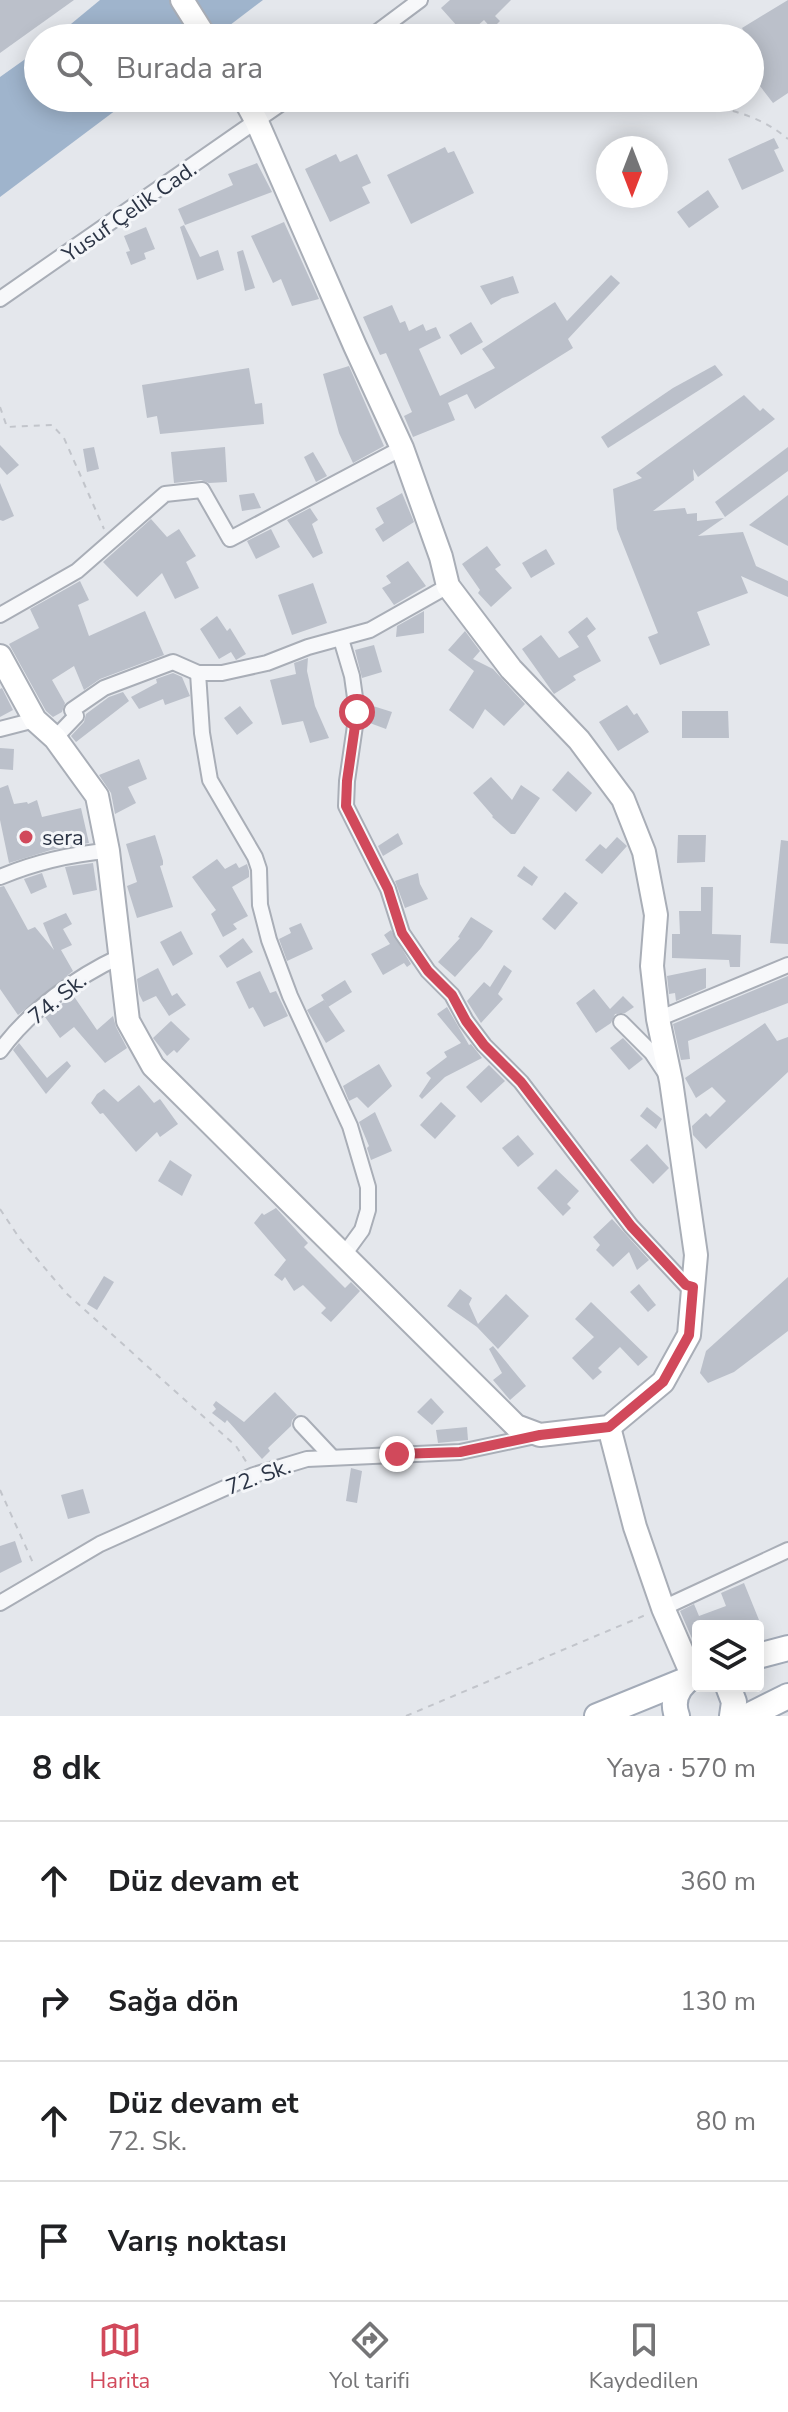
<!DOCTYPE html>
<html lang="tr">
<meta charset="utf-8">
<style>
body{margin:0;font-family:"Nunito Sans",sans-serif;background:#f6f6f6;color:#202124}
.controls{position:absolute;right:24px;bottom:24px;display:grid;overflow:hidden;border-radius:8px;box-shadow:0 4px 20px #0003}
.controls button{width:72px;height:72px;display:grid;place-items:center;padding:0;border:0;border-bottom:2px solid #e0e0e0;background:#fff;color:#202124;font:40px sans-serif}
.compass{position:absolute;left:596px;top:136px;width:72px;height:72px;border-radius:50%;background:#fff;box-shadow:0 4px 20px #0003;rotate:180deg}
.stop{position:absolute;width:24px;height:24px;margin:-18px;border:6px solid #d1495b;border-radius:50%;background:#fff}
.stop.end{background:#d1495b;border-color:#fff;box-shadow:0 2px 8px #0008}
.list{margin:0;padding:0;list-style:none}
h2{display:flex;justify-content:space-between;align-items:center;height:104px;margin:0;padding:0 32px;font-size:34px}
h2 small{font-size:26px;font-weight:400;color:#757577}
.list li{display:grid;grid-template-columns:52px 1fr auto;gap:24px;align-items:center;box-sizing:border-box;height:120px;padding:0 32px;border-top:2px solid #e0e0e0}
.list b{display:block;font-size:30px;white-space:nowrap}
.list p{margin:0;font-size:26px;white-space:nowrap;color:#757577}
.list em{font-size:26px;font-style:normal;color:#757577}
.icon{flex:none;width:44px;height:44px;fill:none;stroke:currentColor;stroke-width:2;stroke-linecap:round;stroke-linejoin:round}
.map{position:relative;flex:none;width:788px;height:1716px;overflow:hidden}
.search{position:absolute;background:#fff;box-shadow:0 4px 20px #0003;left:24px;right:24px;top:24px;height:88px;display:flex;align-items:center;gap:20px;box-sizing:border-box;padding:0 28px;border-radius:44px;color:#757577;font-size:30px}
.sheet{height:584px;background:#fff}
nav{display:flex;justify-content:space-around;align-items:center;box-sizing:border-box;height:112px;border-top:2px solid #e0e0e0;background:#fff;font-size:22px;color:#757577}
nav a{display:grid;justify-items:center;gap:4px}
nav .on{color:#d1495b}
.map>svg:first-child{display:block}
</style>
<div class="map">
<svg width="788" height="1716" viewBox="0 0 788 1716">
<rect width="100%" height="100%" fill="#e4e7ec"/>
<g fill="#9fb4cc">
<path d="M100,0H263L213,38H54Z"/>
<path d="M38,50V98H132L0,197V77Z"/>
</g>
<g fill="#bbc0ca">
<path d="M0,0H74L0,53Z"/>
<path d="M450,0H511L495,16L500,21L492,29L484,20L466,36L441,8Z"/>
<path d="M788,0V93L773,103L750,73V52L755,50L742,28Z"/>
<path d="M774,138L779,148L774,150L784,171L742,190L728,159Z"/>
<path d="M445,147L448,153L454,151L474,193L411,224L387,175Z"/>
<path d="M336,154L340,162L357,154L371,183L362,187L370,203L330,222L305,169Z"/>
<path d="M257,163L272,192L185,225L178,209L233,185L228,174Z"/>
<path d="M708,190L719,207L689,228L677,212Z"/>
<path d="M284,222L319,299L292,306L281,279L273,283L251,236Z"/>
<path d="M184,225L200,257L218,250L224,270L197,280L180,227Z"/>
<path d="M146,227L155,249L144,253L146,259L131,265L126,252L130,251L124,236Z"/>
<path d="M243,250L255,288L245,291L237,252Z"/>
<path d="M611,275L620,283L568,339L573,348L475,409L467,394L448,403L455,420L413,437L404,416L412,412L386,353L380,355L363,317L392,305L400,323L405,321L409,331L423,324L426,331L436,327L441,338L419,349L440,396L495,368L482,349L555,302L567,321Z"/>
<path d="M513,276L519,293L502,298L491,305L480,286Z"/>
<path d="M471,322L483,342L461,355L449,335Z"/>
<path d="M715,365L723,375L608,448L601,437L673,388Z"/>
<path d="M349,366L384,446L353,463L339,433L323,374Z"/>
<path d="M249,368L255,404L262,403L264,424L160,434L157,416L147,418L142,385Z"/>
<path d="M744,395L760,411L763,408L775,419L698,477L693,469L694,480L653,511L685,508L687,514L697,513V521L724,518L698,536L743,532L756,566L788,581V597L741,576L748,593L697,612L710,645L660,665L648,637L658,633L617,529L613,489L642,478L636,473Z"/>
<path d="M0,445L19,465L7,475L0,467Z"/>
<path d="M94,447L99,469L87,472L83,449Z"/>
<path d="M225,447L227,482L209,483L201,480L174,483L171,452Z"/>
<path d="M788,447V471L725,517L715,502Z"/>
<path d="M313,452L327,476L316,482L304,457Z"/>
<path d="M0,483L14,516L3,521L0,520Z"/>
<path d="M254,493L261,508L242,511L239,495Z"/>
<path d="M402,493L414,522L383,542L375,529L384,523L376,508Z"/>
<path d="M788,495V546L749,525Z"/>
<path d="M310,508L318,520L312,524L323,553L313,558L287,520Z"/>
<path d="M151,519L167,537L179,529L196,556L186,562L199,588L175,599L162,573L137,597L103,562Z"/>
<path d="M271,529L280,547L256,559L247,541Z"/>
<path d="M487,546L501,565L495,569L512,588L491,607L478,593L480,590L462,564Z"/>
<path d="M546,549L555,564L531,578L522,563Z"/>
<path d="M408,561L426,586L394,605L382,588L391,583L386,576Z"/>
<path d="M80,581L89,600L78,605L89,636L145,611L164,655L100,679L84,690L74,666L52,680L65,703L62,712L53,717L46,711L9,644L39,628L30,609Z"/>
<path d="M313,583L327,623L292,635L278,595Z"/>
<path d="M424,611V633L396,637L397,626Z"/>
<path d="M217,616L227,631L230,628L246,654L236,660L231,652L219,659L200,629Z"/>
<path d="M587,617L596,629L587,636L601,661L573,676L576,680L554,694L522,649L541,635L559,658L579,647L568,632Z"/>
<path d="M465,631L480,651L473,659L493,669L525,704L504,726L485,709L473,729L449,710L474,671L448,650Z"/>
<path d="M374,645L382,672L362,678L355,650Z"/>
<path d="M308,658L307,671L315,706L329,738L310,743L303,721L282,725L270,680L296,674L294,663Z"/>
<path d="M173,673L182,677L190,696L165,705L163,699L139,709L131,697L157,683L156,679Z"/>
<path d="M2,688L13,710L0,717V689Z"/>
<path d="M123,692L129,701L76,742L71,736L84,722L86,714L109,697Z"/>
<path d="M627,705L634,715L637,713L649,732L618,751L599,722Z"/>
<path d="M240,706L253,723L237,735L224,718Z"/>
<path d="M373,706L392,712L386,729L367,722Z"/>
<path d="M682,711H728L729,738H682Z"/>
<path d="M0,748L14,749L13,770L0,769Z"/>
<path d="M139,759L147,779L128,787L136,803L115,814L111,793L99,775Z"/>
<path d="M568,771L592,793L576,812L552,790Z"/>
<path d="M491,777L512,800L521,785L540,798L515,834H511L492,817L493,816L473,793Z"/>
<path d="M8,785L14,804L27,802L28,804L37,800L42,817L81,808L89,843L51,850L9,863L0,820V788Z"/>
<path d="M398,833L403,844L383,856L378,846Z"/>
<path d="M155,835L163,861V865L160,866L173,907L137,918L127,886L137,882L126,844Z"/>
<path d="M678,835H706L705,862L677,863Z"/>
<path d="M617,837L627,846L602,874L585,860L600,844L606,849Z"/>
<path d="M781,840L788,841V944L770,943Z"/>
<path d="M217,859L225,869L236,863L239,868L247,864L249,871V877L232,887L248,916L233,924L237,929L223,937L211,914L216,910L192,877Z"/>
<path d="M93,863L97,890L73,895L65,867Z"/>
<path d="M524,866L538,877L532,886L517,876Z"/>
<path d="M42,873L47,887L31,894L24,879Z"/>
<path d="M418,873L420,884L428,899L405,908L395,881Z"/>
<path d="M4,886L28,930L35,927L54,950L43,923L66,913L72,924L63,929L72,945L61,950L73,971L18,1015L0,989V887Z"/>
<path d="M701,887H713L712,934L741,935L740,967H730L729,960L672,958V934H680L679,911H701Z"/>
<path d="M565,892L578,903L555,930L542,919Z"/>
<path d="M471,917L493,931L481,948L455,977L438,962L460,938L458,937Z"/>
<path d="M301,923L313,949L287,961L279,939L291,933L289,928Z"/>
<path d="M391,930L411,964L407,967L404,963L383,975L371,954L390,944L384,935Z"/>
<path d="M181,931L193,954L173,966L160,942Z"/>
<path d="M243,938L253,952L227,968L219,956Z"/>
<path d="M504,965L512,971L498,994L503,999L481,1023L467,1001L484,982L490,987Z"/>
<path d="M158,968L172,996L177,993L186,1005L169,1016L156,996L143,1002L139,994L137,979Z"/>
<path d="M706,968V988L676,1001L675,993L669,994L667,976Z"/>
<path d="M260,971L270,993L276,991L288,1016L264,1027L253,1007L249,1009L236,982Z"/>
<path d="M788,976V1003L688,1041L690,1059L681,1060L673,1024Z"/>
<path d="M345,980L352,992L328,1007L321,995Z"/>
<path d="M594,989L610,1009L623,996L634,1007L625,1013L615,1014L611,1023L596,1033L576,1003Z"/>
<path d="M73,995L97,1030L113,1016L116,1027L127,1048L105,1063L74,1027L60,1038L45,1017Z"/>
<path d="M324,1000L345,1031L326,1043L307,1010Z"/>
<path d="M447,1007L469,1045L471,1044L482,1058L445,1077L422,1099L419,1096L431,1078L426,1073L447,1057L444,1052L461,1043L437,1014Z"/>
<path d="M171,1021L190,1039L177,1053L174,1050L167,1056L153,1038Z"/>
<path d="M765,1023L777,1041L788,1037V1072L706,1149L693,1135L692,1126L706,1113L710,1117L726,1101L712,1087L696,1098L685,1078Z"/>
<path d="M623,1038L643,1059L629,1070L610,1048Z"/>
<path d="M19,1043L47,1078L67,1061L71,1066L46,1094L13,1050Z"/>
<path d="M379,1064L392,1086L368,1108L357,1097L349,1101L343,1086Z"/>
<path d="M489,1065L505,1081L481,1103L466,1087Z"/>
<path d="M139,1085L154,1103L160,1099L178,1124L160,1137L157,1132L136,1152L103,1113L100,1114L91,1103L97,1094L104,1089L118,1102Z"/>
<path d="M441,1102L456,1116L435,1139L420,1125Z"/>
<path d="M647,1107L662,1119L656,1129L640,1116Z"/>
<path d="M375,1112L392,1151L371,1160L367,1148L369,1146L359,1122Z"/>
<path d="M518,1135L534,1154L518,1167L502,1148Z"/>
<path d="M647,1144L669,1168L653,1184L630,1160Z"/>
<path d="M170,1160L192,1175L182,1196L158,1181Z"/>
<path d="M556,1169L579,1191L567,1204L571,1208L563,1216L537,1188Z"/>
<path d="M276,1208L308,1243L304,1247L345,1288L351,1282L360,1291L331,1322L321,1313L326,1308L303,1285L294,1291L285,1277L282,1281L274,1275L286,1260L254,1223L262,1213L264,1215Z"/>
<path d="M612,1219L649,1260L637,1270L629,1252L613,1267L596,1250L600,1245L593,1237Z"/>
<path d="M104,1276L114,1282L97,1310L87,1304Z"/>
<path d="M788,1277V1331L734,1372L708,1383L700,1373L706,1351Z"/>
<path d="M639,1284L656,1305L648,1312L630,1292Z"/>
<path d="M460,1289L472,1298L469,1304L478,1324L506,1294L529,1316L498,1349L477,1327L447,1306Z"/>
<path d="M591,1302L648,1357L638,1366L620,1347L598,1368L602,1372L593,1380L572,1358L594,1337L575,1319Z"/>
<path d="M493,1346L526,1386L510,1400L493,1380L502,1373L489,1349Z"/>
<path d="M275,1392L297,1415L292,1420L291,1426L268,1448L270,1451L262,1459L227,1420L225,1423L212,1413L216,1409L213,1405L216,1401L244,1422Z"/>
<path d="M431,1398L444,1412L432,1425L417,1412Z"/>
<path d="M467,1427L468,1440L438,1443L436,1430Z"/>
<path d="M351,1468L362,1471L357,1503L346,1501Z"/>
<path d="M83,1489L90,1513L68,1519L61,1495Z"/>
<path d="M15,1541L22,1562L0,1573V1546Z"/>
<path d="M744,1583L759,1620L745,1626H698V1652L680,1611L694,1604L699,1616L726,1606L721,1593Z"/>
</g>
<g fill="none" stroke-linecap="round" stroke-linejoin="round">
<g stroke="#a9aeb7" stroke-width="18">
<g id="street">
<path d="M369,38L420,0"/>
<path d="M0,299L289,98"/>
<path d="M0,615L77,571L165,494L202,490L230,539L402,448"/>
<path d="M341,639L352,676L357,712L347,781L346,806L388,889L402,933L428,971L452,995L466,1021L484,1045L521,1082L631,1226L686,1285L693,1287"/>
<path d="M198,673L202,733L210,780L255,857L259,869L260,905L269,940L290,996L350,1126L368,1187V1210L362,1230L343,1256"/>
<path d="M0,729L35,720"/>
<path d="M55,738L76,716L72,710L104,688L173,662L198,673H222L267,663L308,647L370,630L448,586"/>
<path d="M0,877C36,862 70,854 108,851"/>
<path d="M658,1019L788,965"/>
<path d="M621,1022L652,1053L664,1071"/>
<path d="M0,1051C30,1010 76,977 121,956"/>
<path d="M301,1424L332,1457"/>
<path d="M0,1603L100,1544L254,1475L307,1459L460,1452L540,1435"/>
<path d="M663,1608L788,1550"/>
</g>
</g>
<g stroke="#a9aeb7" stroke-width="26">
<g id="secondary">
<path d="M182,0L206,38"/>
<path d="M0,656L35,720L55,738L97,796L108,851L128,1021L153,1066L516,1426L540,1435L609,1427L663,1382L689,1335L696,1255L671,1081L658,1019L652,966L656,915L644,852L623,799L579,740L511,669L448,586L441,557L402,448L355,346L257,122L244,98"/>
<path d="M609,1427L635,1527L663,1608L693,1677"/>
</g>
</g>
<g stroke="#a3abb8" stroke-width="28">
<g id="primary">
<path d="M758,1656L788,1648"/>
<path d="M728,1686L734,1702L732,1716"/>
<path d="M597,1716L698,1675"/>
<path d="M677,1716C671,1700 678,1686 692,1677"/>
<path d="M748,1716L788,1696"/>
</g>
</g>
<g stroke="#c2c5cb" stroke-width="2" stroke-dasharray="6 6" stroke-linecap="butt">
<path d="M662,98C707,106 752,108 788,139"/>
<path d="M0,407L7,427L52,425L64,438L104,529"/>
<path d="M0,1209L20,1239L66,1293L236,1446L247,1463"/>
<path d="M0,1490L34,1565"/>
<path d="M406,1716L648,1614"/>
</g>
<use href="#street" stroke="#f7f8fa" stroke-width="14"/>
<use href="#secondary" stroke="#fff" stroke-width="22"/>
<use href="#primary" stroke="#fff" stroke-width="24"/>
</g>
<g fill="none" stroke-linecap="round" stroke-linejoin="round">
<path stroke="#d1495b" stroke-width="10" d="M357,712L347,781L346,806L388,889L402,933L428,971L452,995L466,1021L484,1045L521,1082L631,1226L686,1285L693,1287L689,1335L663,1382L609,1427L540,1435L460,1452L397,1454"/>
</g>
<circle fill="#d1495b" stroke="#f4f6f9" stroke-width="3" cx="26" cy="837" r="8"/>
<g text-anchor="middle" stroke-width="6" stroke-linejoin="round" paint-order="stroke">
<g font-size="22" fill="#2b3445" stroke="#f4f6f9">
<text transform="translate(129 211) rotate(-35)" y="8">Yusuf Çelik Cad.</text>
<text transform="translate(57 998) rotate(-39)" y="8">74. Sk.</text>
<text transform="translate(258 1476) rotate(-20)" y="8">72. Sk.</text>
</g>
<g font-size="22" fill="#2b3445" stroke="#f4f6f9" text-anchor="start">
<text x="42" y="845">sera</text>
</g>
</g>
</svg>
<div class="controls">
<button><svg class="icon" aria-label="layers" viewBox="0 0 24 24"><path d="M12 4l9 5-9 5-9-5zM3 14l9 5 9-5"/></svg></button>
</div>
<svg class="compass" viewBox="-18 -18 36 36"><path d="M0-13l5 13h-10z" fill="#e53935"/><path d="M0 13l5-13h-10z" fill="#757577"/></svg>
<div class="stop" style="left:357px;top:712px"></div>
<div class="stop end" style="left:397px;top:1454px"></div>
<div class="search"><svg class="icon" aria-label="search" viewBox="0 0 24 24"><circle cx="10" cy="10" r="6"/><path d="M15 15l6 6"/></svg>Burada ara</div>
</div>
<section class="sheet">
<h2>8 dk<small>Yaya · 570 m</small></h2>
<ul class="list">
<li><svg class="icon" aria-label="ahead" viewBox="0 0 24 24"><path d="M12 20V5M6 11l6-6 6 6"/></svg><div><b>Düz devam et</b></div><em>360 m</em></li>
<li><svg class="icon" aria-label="right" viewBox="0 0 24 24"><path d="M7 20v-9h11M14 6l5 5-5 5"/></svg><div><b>Sağa dön</b></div><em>130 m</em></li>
<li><svg class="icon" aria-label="ahead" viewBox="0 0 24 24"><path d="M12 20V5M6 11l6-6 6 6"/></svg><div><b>Düz devam et</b><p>72. Sk.</p></div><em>80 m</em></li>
<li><svg class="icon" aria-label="arrive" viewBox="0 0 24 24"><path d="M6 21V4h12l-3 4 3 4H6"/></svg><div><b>Varış noktası</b></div></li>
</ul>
</section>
<nav>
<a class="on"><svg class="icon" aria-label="map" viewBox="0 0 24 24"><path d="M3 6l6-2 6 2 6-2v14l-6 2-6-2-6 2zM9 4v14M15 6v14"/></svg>Harita</a>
<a><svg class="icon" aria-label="directions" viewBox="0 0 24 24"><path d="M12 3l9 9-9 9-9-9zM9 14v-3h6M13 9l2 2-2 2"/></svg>Yol tarifi</a>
<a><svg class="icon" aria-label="saved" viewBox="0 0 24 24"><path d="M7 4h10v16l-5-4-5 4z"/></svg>Kaydedilen</a>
</nav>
